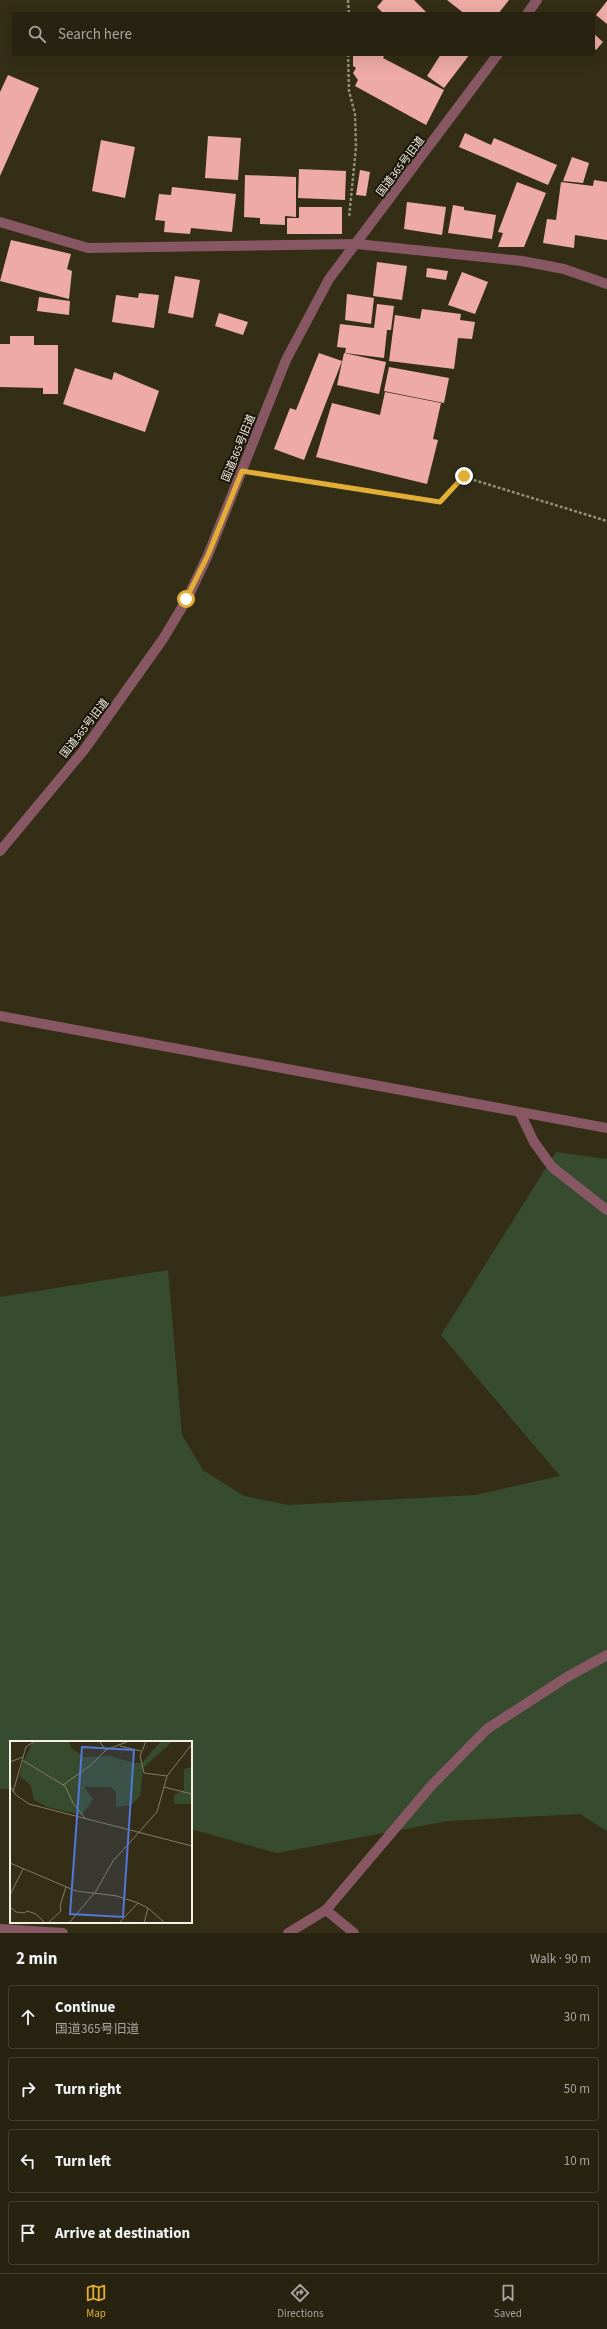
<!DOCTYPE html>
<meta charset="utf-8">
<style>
body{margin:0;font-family:"Source Sans 3","Noto Sans JP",sans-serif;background:#342f1e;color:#f1f3f6}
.stop{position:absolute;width:12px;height:12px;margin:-9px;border:3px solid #e3ae35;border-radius:50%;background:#fff}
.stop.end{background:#e3ae35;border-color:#fff;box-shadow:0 1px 4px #0008}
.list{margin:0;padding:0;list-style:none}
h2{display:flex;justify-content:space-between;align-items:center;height:52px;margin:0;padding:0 16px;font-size:17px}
h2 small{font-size:13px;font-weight:400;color:#a5a49f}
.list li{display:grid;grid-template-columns:26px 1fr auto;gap:12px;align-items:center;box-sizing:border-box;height:64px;margin:0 8px 8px;padding:0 8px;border:1px solid #443f30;border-radius:4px}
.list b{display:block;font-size:15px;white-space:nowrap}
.list p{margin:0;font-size:13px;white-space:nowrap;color:#a5a49f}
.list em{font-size:13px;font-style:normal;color:#a5a49f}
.icon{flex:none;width:22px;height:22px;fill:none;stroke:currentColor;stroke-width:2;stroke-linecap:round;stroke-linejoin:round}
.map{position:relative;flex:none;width:607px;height:1933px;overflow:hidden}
.search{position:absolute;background:#282210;box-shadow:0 4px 16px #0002;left:12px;right:12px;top:12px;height:44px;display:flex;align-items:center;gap:10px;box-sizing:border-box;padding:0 14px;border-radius:4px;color:#a5a49f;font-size:15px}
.sheet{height:340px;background:#282210}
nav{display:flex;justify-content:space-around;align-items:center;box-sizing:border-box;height:56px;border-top:1px solid #443f30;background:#282210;font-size:11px;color:#a5a49f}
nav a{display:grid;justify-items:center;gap:2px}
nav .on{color:#e3ae35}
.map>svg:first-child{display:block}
</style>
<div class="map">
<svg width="607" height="1933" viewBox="0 0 607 1933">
<rect width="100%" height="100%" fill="#352e16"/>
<path fill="#374c2e" d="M556,1152L607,1159V1831L580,1814L448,1821L277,1853L191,1829V1742H11V1789H0V1297L168,1270L182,1435L203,1470L244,1496L288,1505L475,1495L560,1476L441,1335Z"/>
<g fill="#eeaba5">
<path d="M383,0H414L428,14H384L377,7Z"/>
<path d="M447,0H509L498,14H465Z"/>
<path d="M607,1V24L596,15Z"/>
<path d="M593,33L603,42L596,50L593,47Z"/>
<path d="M353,54H381L384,56L383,58L444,90L426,125L355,86L358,80L353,73L356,68L353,66Z"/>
<path d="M441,54H470L444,88L427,76Z"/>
<path d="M8,75L39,88L0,176V92Z"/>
<path d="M465,133L491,145L494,138L557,165L548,185L459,147Z"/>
<path d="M208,136L241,138L238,180L205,178Z"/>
<path d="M101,140L135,147L125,198L92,191Z"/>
<path d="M572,157L589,163L583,183L563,181Z"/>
<path d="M299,169L346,171L345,200L298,198Z"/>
<path d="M360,170L370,172L366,196L356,195Z"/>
<path d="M245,175L296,177V217L285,216V225L260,224V218L244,217Z"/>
<path d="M594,180L607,182V240L575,235L574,248L543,243L547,219L556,220L561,182L593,186Z"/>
<path d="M517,182L546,193L524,247H498L503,233L498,232Z"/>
<path d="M172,187L236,194L232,232L191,228L190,234L164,232L165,221L155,220L159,194L171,195Z"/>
<path d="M407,202L446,207L442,235L404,229Z"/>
<path d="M453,205L464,207V210L496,215L492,239L448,233Z"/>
<path d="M299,207H342V234H287V218H299Z"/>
<path d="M11,240L71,254L67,269L72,271L69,299L0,281Z"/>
<path d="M377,262L407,266L402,300L373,296Z"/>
<path d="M427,268L448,271L446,280L426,277Z"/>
<path d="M462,272L488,282L475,314L448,305Z"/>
<path d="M175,276L200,280L193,318L168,313Z"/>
<path d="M139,293L159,295L154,328L112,322L116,295L138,298Z"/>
<path d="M347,294L374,298L371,324L345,320Z"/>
<path d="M39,297L70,301L69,315L37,311Z"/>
<path d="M377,304L394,306L391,330H387L384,358L345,353L346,348L337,347L340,324L374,328Z"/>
<path d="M422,309L461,314L460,320L475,322L472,339L458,338L454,369L389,361L395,315L420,319Z"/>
<path d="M219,313L248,322L243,335L215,326Z"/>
<path d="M10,336H34V345H58V394H43V388L0,387V344H10Z"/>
<path d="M319,353L342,361L304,460L274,449L290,408L296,410Z"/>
<path d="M344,353L386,362L379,394L337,385Z"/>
<path d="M389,367L449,378L444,403L384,391Z"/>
<path d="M75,368L112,380L114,372L159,391L145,432L63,404Z"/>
<path d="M385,392L441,403L433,439L438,440L427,484L316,457L332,403L380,415Z"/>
</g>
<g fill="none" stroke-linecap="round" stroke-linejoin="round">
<g stroke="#938e7a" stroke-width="2.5" stroke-dasharray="3 2" stroke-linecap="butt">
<path d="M348,0L349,14"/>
<path d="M348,54L349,91L355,114L356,147L349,218"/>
<path d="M262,474L440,502L464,477L607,521"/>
</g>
<g stroke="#875864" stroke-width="10">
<path d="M527,14L537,0"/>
<path d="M0,222L88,248L357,244L522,261L564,269L607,284"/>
<path d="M0,851L84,750L163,639L187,599L208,555L286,360L329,279L498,54"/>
<path d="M520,1113L534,1142L552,1167L607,1210"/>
<path d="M326,1910L431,1786L487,1729L567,1677L607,1655"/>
<path d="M0,1929L63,1933"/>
<path d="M288,1933L326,1910L354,1933"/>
</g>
<path stroke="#875864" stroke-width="10" d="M0,1016L607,1128"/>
</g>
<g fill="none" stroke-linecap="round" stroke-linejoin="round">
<path stroke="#e3ae35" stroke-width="5" d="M186,599L208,555L242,471L440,502L464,476"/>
</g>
<g text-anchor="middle" stroke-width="4" stroke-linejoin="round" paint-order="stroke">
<g font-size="11" fill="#f5f1e2" stroke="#1a160c">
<text transform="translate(400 166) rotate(-53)" y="4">国道365号旧道</text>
<text transform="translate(238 448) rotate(-68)" y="4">国道365号旧道</text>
<text transform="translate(84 728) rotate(-52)" y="4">国道365号旧道</text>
</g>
</g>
<g transform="translate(10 1741)">
<rect width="182" height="182" fill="#352e16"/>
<path d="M23,0H59L61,7L74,16L100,15L124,22H132L151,0H163L133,27L130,55L121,64L106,66V51L101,46H74L83,58L72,74L37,66L24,59L21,45L10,35L12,24ZM182,26V63H164V54L174,49V28Z" fill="#374c2e"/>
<path fill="none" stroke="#827c68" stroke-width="1" d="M89,0L96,9L119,0M136,0L130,15L134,32L157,35M110,5L131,10M12,19L55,45L63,62L75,77M0,21L13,16M53,44L81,24L96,9M0,45L6,54L19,63L182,105M154,46L182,53M3,51L16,6L25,0M0,122L66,150L107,155L128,162L138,167L155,182M0,154L13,128M0,166L6,171L14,172L17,170L26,173L35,182M38,182L51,170L50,165L56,146M59,182L86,150L103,120L147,71L157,35L182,3M109,182L128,162M134,182L138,167"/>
<path fill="#5377da" fill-opacity="0.15" stroke="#5377da" stroke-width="2" d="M72,6L124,9L113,176L60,173Z"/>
<rect width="182" height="182" fill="none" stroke="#f5f1e2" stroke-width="2"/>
</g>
</svg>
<div class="stop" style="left:186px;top:599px"></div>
<div class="stop end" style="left:464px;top:476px"></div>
<div class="search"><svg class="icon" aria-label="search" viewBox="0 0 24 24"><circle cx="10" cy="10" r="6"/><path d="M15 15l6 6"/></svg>Search here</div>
</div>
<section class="sheet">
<h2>2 min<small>Walk · 90 m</small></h2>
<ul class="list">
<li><svg class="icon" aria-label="ahead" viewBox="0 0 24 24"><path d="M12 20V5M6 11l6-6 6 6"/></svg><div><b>Continue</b><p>国道365号旧道</p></div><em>30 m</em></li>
<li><svg class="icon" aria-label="right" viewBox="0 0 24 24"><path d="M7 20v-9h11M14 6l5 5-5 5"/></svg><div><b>Turn right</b></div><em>50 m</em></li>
<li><svg class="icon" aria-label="left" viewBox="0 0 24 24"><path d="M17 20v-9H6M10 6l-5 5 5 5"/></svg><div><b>Turn left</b></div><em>10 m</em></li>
<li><svg class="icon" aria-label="arrive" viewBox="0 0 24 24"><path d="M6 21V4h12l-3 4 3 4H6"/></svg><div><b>Arrive at destination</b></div></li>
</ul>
</section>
<nav>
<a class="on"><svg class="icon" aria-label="map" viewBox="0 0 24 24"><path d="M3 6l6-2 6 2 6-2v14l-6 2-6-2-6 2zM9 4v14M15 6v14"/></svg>Map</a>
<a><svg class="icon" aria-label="directions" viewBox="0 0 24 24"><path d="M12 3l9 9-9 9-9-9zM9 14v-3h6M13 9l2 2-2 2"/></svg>Directions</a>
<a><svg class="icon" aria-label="saved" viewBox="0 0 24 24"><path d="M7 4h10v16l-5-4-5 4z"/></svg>Saved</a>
</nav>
